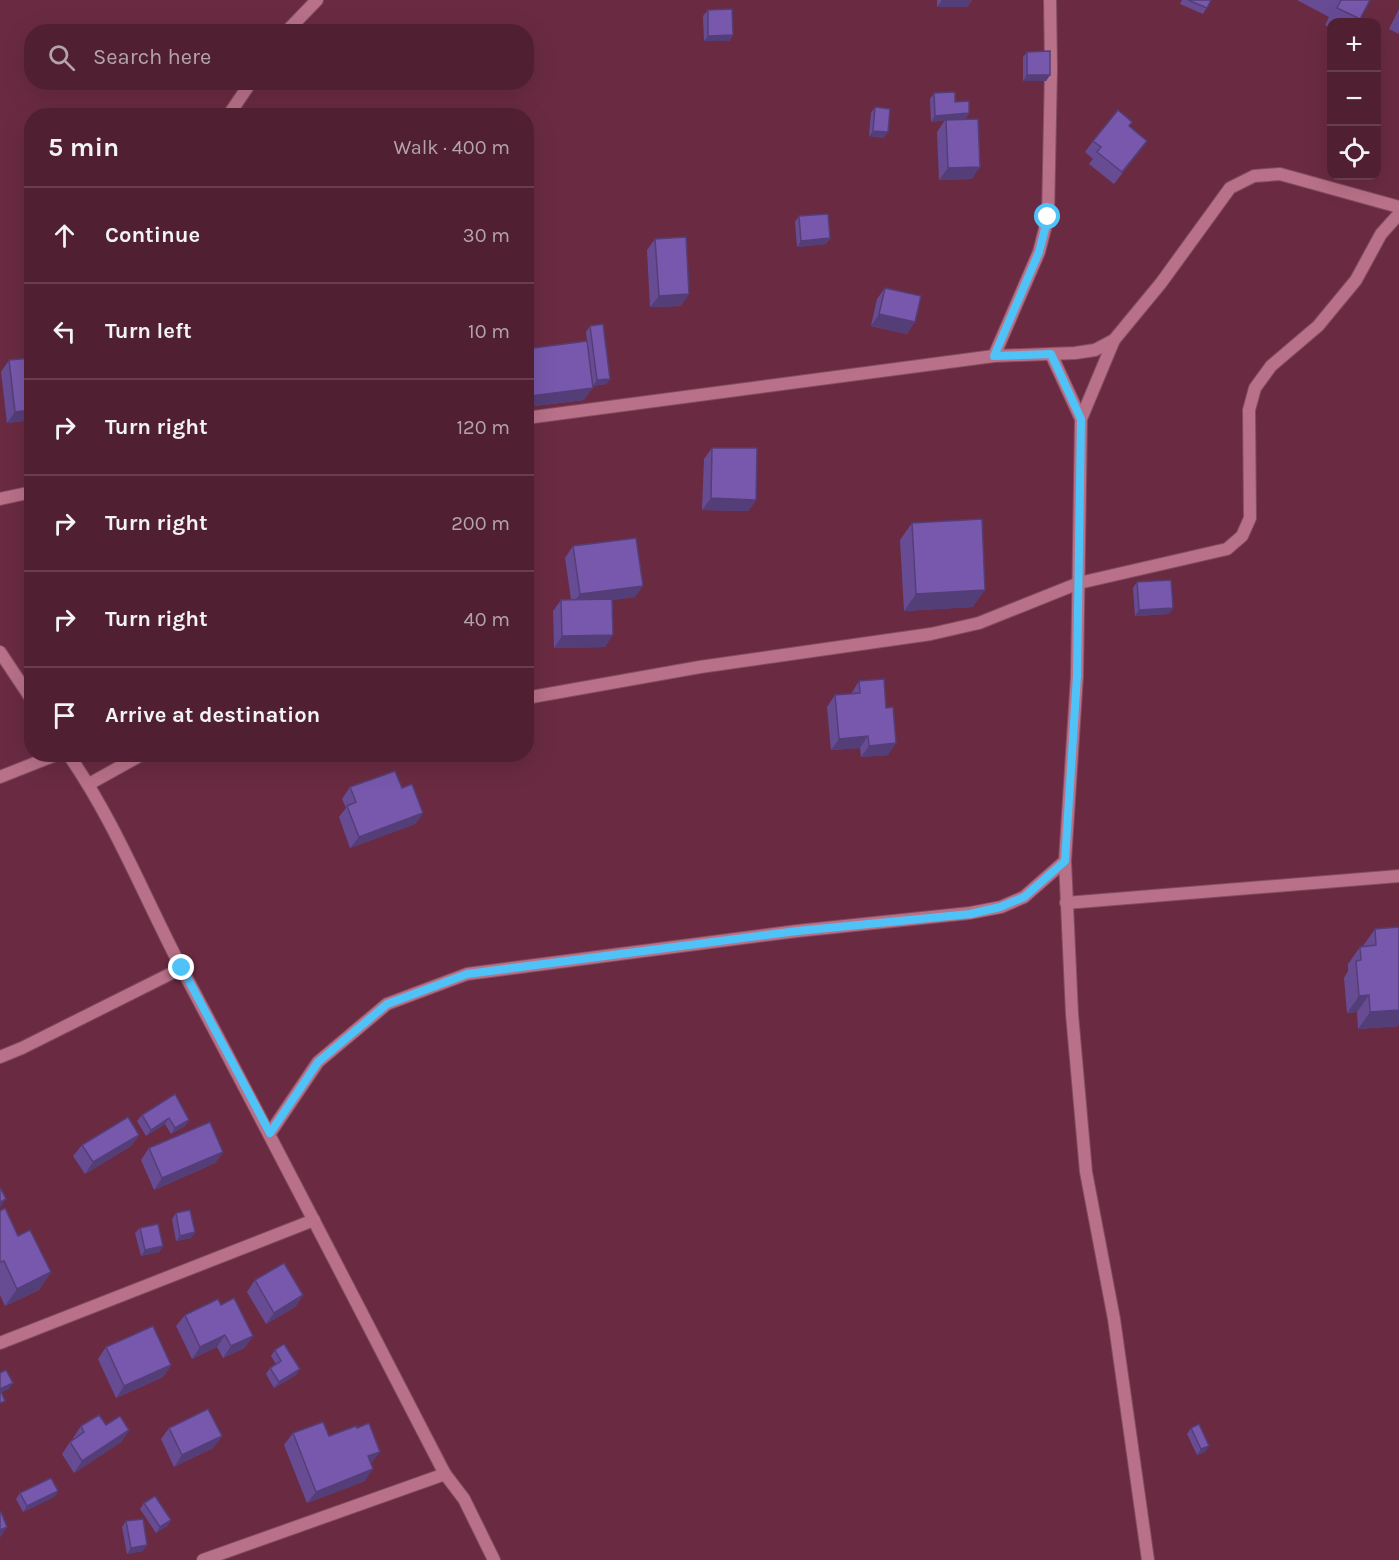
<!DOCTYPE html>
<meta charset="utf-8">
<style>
body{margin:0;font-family:Karla,sans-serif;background:#5a2d3e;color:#f1f3f6}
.controls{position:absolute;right:18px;top:18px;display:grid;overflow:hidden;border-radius:12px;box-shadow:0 6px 24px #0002}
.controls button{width:54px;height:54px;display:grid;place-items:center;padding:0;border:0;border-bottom:2px solid #673e4d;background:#502032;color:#f1f3f6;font:30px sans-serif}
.stop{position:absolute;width:18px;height:18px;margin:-14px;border:4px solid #4fc3f7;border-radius:50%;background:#fff}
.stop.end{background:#4fc3f7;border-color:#fff;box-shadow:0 2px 6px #0008}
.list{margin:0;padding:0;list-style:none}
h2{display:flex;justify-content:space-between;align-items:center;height:78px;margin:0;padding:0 24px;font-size:26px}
h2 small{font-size:20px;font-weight:400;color:#b4a3ac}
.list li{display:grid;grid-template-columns:39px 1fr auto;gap:18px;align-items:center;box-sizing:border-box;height:96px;padding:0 24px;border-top:2px solid #673e4d}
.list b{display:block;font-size:22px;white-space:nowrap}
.list em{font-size:20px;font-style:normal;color:#b4a3ac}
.icon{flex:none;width:33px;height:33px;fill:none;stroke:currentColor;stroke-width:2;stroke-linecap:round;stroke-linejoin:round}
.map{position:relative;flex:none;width:1399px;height:1560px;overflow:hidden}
.search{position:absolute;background:#502032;box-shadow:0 6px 24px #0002;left:24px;top:24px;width:510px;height:66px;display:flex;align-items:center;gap:15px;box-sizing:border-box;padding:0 21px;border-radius:24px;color:#b4a3ac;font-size:22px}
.panel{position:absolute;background:#502032;box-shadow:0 6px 24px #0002;left:24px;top:108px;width:510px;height:654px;border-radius:24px}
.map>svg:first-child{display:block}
</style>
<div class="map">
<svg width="1399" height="1560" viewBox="0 0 1399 1560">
<rect width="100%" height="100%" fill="#6a2b42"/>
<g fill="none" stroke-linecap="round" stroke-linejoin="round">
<g stroke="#824c61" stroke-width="14">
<g id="street">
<path d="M286,32L317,0"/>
<path d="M228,116L251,82"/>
<path d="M1114,340L1081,419L1077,676L1065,861L1072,1014L1086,1172L1114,1319L1148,1560"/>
<path d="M1051,354L1081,419"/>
<path d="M994,356L1039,252L1048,217L1051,68L1050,0"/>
<path d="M526,418L994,356L1075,353L1095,350L1114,340L1161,283L1230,188L1254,176L1280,174L1399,207"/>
<path d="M0,499L32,492"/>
<path d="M0,652L32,700"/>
<path d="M526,698L700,667L931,634L979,623L1079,583L1227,549L1242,536L1250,518L1249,410L1255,388L1271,366L1318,326L1356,280L1381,234L1399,214"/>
<path d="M68,754C115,821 145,899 183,971C272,1138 358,1306 445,1474L464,1499L494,1560"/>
<path d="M0,777L58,754"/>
<path d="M89,784L143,754"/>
<path d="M1066,903L1399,876"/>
<path d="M0,1057L22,1048L182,968"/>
<path d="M270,1133L318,1062L387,1004L467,974L797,931L970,913L1001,907L1024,897L1065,861"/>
<path d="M0,1343L314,1220"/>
<path d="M203,1560L445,1474"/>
</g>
</g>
<use href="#street" stroke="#b87188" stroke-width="12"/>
</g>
<g fill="#674c94">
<path d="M937,0H972L967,7H937Z"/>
<path d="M1182,0H1211L1203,14L1180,4Z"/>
<path d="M1297,0H1370L1357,22H1332V28L1325,25L1329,17Z"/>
<path d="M1399,9V34L1389,29Z"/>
<path d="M708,10L733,35L729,41H704L703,16Z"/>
<path d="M1027,52L1050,75L1046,81H1023V57Z"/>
<path d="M934,93L955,102L969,113L965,119L972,179L939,180L937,132L945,120L931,122L930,99Z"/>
<path d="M875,107L884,138L869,136L871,113Z"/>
<path d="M1129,126L1147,141L1114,184L1089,164L1093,159L1085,152L1093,141Z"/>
<path d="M799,216L830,238L826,244L797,247L795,222Z"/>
<path d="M655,239L681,306L650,307L647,250Z"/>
<path d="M885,288L907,334L871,326L877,299Z"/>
<path d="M590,326L610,379L606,384L593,386L586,332Z"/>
<path d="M526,349L584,400L526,407Z"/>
<path d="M9,360L32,420L7,423L1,372Z"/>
<path d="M712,448L756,500L748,511L702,510L704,459Z"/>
<path d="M912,523L973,607L904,611L900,540Z"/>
<path d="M573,546L635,597L612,600L605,647L554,648L553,611L561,600L571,599L565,558Z"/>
<path d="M1137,582L1169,614L1135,616L1133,588Z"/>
<path d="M859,681L888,755L861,757L860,748L831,750L827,707L835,695L851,694Z"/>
<path d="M350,787L402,788L423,813L415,824L350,848L339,817L346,808L342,799Z"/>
<path d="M1375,929L1399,1026L1358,1029L1357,1012L1347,1013L1344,978L1348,971V964L1360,947L1363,946Z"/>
<path d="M142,1115L189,1120L185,1126L171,1134L165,1124L146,1136L137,1121Z"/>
<path d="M139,1135L131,1146L85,1174L73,1156L82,1145Z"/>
<path d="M149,1148L223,1152L215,1163L154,1190L141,1160Z"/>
<path d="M0,1211L18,1236L51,1272L39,1290L5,1306L0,1295Z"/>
<path d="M176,1213L195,1232L191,1238L176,1241L172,1219Z"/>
<path d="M140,1228L163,1246L159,1252L141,1256L135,1233Z"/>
<path d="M255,1280L303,1295L295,1307L266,1324L247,1292Z"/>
<path d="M221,1305L253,1336L244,1348L223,1358L217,1347L192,1359L176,1326L185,1315Z"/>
<path d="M106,1347L171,1365L163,1377L116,1398L98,1359Z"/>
<path d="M275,1350L296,1375L274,1388L266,1374L270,1368L276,1364L271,1356Z"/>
<path d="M106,1425L129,1430L121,1442L74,1473L62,1454L70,1442L74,1439L73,1438L81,1426Z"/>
<path d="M169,1428L222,1436L213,1448L174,1467L161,1439Z"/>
<path d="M1191,1428L1205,1452L1197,1455L1187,1434Z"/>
<path d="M293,1433L329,1436L371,1464L365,1481L307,1503L284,1445Z"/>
<path d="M58,1491L54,1497L23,1512L16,1499L20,1493Z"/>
<path d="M144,1503L171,1520L167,1526L156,1533L140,1509Z"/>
<path d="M126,1521L143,1551L127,1554L122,1527Z"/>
</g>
<g fill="#543e78">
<path d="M942,0H972L967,7H937Z"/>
<path d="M733,35L729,41H704L708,36Z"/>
<path d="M1027,75H1050L1046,81H1023Z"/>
<path d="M969,113L965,119L931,122L935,116Z"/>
<path d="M873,131L888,132L884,138L869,136Z"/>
<path d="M980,167L972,179L939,180L948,168Z"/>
<path d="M830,238L826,244L797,247L801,241Z"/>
<path d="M689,294L681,306L650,307L659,296Z"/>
<path d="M879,314L915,322L907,334L871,326Z"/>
<path d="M610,379L606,384L593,386L597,380Z"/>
<path d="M593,388L584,400L526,407V402L531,396Z"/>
<path d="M32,410V420L7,423L15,412Z"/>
<path d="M711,498L756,500L748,511L702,510Z"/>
<path d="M643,586L635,597L571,606L580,594Z"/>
<path d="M985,590L973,607L904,611L916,594Z"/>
<path d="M1173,608L1169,614L1135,616L1139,610Z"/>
<path d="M613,635L605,647L554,648L562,636Z"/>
<path d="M868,736L860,748L831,750L839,739Z"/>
<path d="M896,743L888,755L861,757L869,746Z"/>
<path d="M423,813L415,824L350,848L359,837Z"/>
<path d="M1369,995L1357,1012L1347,1013L1359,996Z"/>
<path d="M1399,1010V1026L1358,1029L1370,1012Z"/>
<path d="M169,1118L165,1124L146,1136L151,1130Z"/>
<path d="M189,1120L185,1126L171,1134L175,1128Z"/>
<path d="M139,1135L131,1146L85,1174L93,1162Z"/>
<path d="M223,1152L215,1163L154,1190L162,1178Z"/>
<path d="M6,1199L0,1208V1202Z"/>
<path d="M195,1232L191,1238L176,1241L180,1236Z"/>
<path d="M163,1246L159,1252L141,1256L145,1250Z"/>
<path d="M51,1272L39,1290L5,1306L17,1289Z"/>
<path d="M303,1295L295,1307L266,1324L274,1313Z"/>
<path d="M225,1335L217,1347L192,1359L200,1347Z"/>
<path d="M253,1336L244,1348L223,1358L231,1346Z"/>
<path d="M171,1365L163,1377L116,1398L124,1386Z"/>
<path d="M300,1369L296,1375L274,1388L279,1382Z"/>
<path d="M13,1383L9,1389L0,1393V1389Z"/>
<path d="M129,1430L121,1442L74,1473L82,1461Z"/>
<path d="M222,1436L213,1448L174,1467L182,1455Z"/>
<path d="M1209,1446L1205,1452L1197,1455L1201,1449Z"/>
<path d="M380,1452L371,1464L360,1468L368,1456Z"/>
<path d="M373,1469L365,1481L307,1503L316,1492Z"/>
<path d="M58,1491L54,1497L23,1512L27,1506Z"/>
<path d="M171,1520L167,1526L156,1533L160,1527Z"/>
<path d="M7,1527L0,1538V1530Z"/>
<path d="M147,1545L143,1551L127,1554L131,1548Z"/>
</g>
<g fill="#7858ac" stroke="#543e78" stroke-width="1.5">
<path d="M1188,0H1211L1207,8Z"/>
<path d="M1341,0H1370L1360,19L1337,8Z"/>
<path d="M732,9L733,35L708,36V10Z"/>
<path d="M1050,51V75H1027V52Z"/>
<path d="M955,92V102L969,101V113L935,116L934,93Z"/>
<path d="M875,107L890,109L888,132L873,131Z"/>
<path d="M1118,110L1132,122L1129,126L1147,141L1122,172L1097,152L1101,147L1093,141Z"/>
<path d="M978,119L980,167L948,168L946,120Z"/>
<path d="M828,214L830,238L801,241L799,216Z"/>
<path d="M686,237L689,294L659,296L655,239Z"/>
<path d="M885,288L921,296L915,322L879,314Z"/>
<path d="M603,324L610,379L597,380L590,326Z"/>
<path d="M587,341L593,388L531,396L526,363V349Z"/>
<path d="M32,358V410L15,412L9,360Z"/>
<path d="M712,448H757L756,500L711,498Z"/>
<path d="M982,519L985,590L916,594L912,523Z"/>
<path d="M636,538L643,586L580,594L573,546Z"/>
<path d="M1171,580L1173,608L1139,610L1137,582Z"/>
<path d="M612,599L613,635L562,636L561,600Z"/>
<path d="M884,679L886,708L893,707L896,743L869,746L868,736L839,739L835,695L860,693L859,681Z"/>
<path d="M395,771L402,788L412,784L423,813L359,837L347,806L356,802L350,787Z"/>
<path d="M1399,927V1010L1370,1012L1369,995L1359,996L1356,961L1361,960L1360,947L1376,945L1375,929Z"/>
<path d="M175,1094L189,1120L175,1128L169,1118L151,1130L142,1115Z"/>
<path d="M128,1117L139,1135L93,1162L82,1145Z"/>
<path d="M210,1122L223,1152L162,1178L149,1148Z"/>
<path d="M0,1187L6,1199L0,1202Z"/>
<path d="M5,1208L18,1236L30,1230L51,1272L17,1289L4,1261L0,1262V1211Z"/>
<path d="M190,1210L195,1232L180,1236L176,1213Z"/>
<path d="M158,1224L163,1246L145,1250L140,1228Z"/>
<path d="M284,1263L303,1295L274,1313L255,1280Z"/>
<path d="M234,1298L253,1336L231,1346L225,1335L200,1347L185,1315L218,1299L221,1305Z"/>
<path d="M153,1326L171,1365L124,1386L106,1347Z"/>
<path d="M284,1344L300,1369L279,1382L270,1368L281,1361L275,1350Z"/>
<path d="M6,1370L13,1383L0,1389L5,1401L0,1403V1373Z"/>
<path d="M208,1409L222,1436L182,1455L169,1428Z"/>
<path d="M99,1415L106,1425L120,1416L129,1430L82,1461L70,1442L84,1432L81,1426Z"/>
<path d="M323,1422L329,1436L356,1426L357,1428L369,1423L380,1452L368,1456L373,1469L316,1492L293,1433Z"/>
<path d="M1199,1424L1209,1446L1201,1449L1191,1428Z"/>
<path d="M51,1478L58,1491L27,1506L20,1493Z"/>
<path d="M155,1496L171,1520L160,1527L144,1503Z"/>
<path d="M0,1512H1L7,1527L0,1530Z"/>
<path d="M143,1519L147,1545L131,1548L126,1521Z"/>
</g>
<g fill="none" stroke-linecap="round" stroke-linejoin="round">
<path stroke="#4fc3f7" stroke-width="8" d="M182,968L270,1133L318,1062L387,1004L467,974L797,931L970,914L1000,907L1024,897L1065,861L1077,676L1081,419L1051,354L994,356L1039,252L1048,217"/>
</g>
</svg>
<div class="controls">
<button>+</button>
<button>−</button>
<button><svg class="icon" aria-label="locate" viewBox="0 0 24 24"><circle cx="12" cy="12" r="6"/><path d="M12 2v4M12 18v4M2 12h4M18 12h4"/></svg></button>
</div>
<div class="stop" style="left:1048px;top:217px"></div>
<div class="stop end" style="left:182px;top:968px"></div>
<div class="search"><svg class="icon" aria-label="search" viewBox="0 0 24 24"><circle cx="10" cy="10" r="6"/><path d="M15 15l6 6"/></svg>Search here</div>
<section class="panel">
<h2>5 min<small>Walk · 400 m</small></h2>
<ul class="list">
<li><svg class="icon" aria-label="ahead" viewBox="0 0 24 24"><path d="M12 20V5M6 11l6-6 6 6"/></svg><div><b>Continue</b></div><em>30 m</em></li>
<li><svg class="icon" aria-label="left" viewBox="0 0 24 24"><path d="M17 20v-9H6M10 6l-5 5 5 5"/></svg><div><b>Turn left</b></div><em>10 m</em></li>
<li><svg class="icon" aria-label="right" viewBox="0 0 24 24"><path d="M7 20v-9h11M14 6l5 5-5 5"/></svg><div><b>Turn right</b></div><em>120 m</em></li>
<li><svg class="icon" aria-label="right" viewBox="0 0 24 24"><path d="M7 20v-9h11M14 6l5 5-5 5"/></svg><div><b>Turn right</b></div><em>200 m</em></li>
<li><svg class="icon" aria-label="right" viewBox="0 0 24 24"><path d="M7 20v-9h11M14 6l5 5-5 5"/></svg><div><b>Turn right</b></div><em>40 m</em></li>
<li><svg class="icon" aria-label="arrive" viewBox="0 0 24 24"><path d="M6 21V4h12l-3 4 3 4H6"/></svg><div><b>Arrive at destination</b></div></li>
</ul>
</section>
</div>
